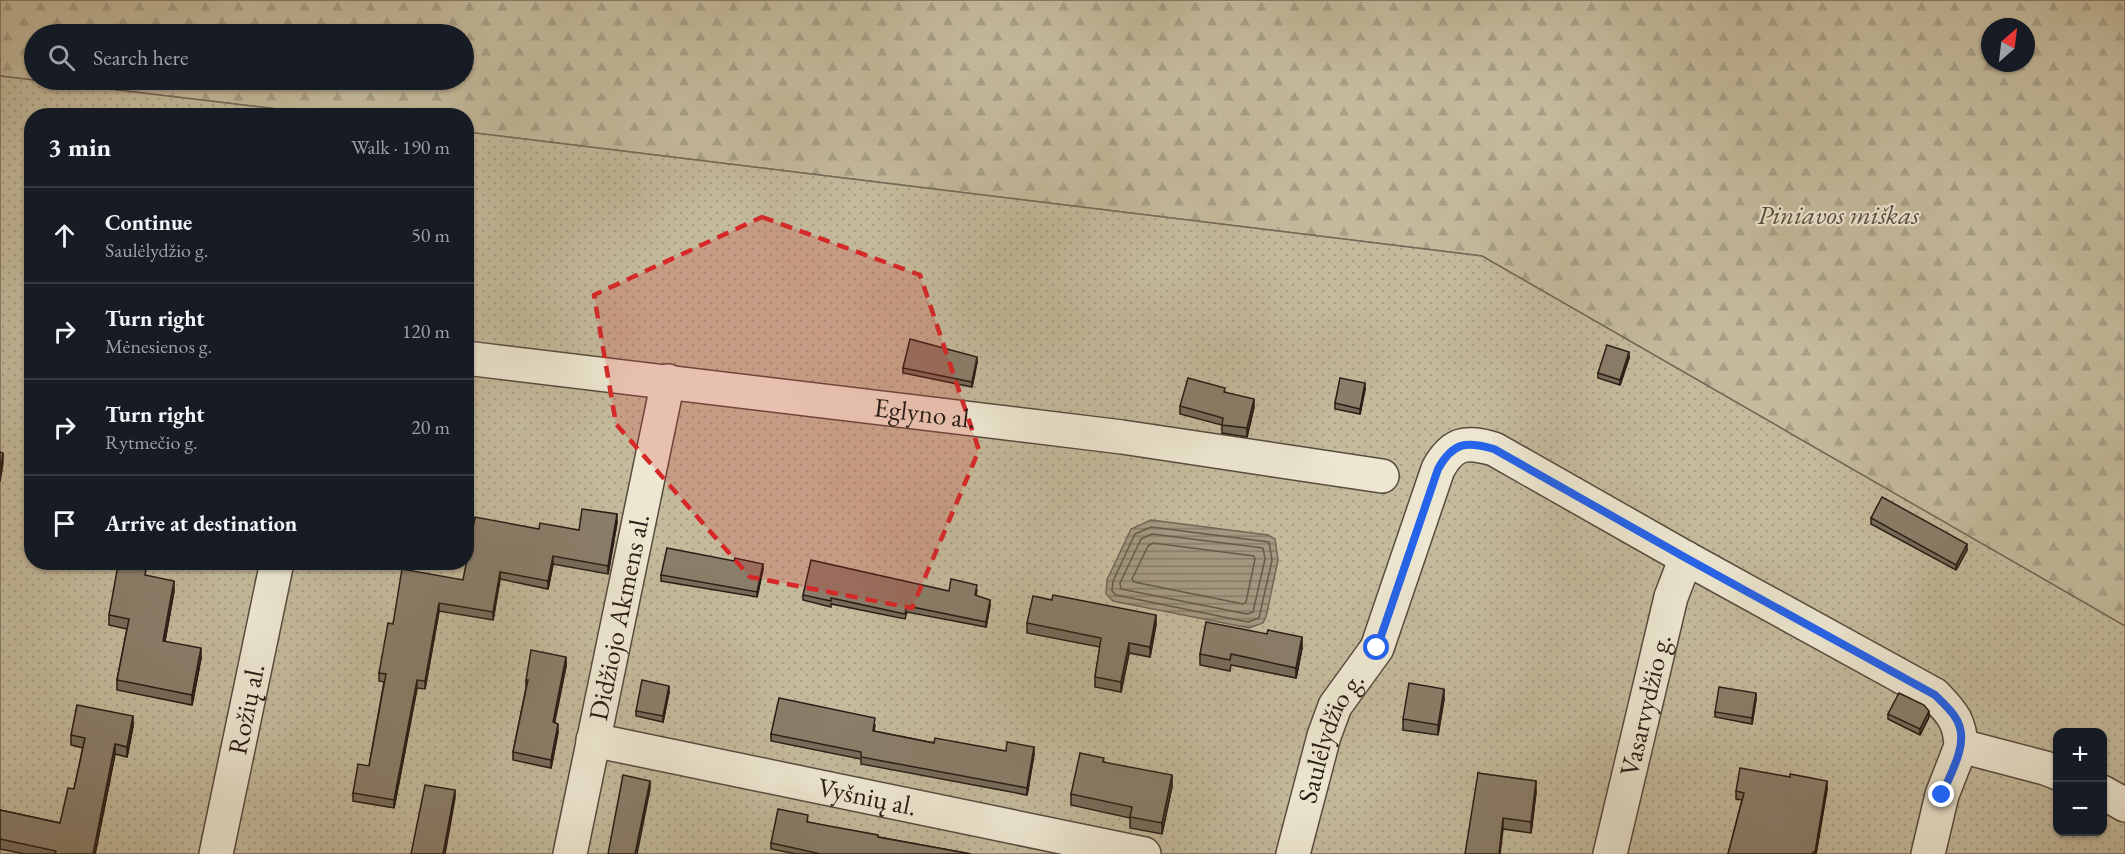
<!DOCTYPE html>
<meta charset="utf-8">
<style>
body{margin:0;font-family:"EB Garamond",serif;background:#242831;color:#f1f3f6}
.controls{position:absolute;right:18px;bottom:18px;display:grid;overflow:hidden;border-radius:12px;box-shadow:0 2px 4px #0004}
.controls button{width:54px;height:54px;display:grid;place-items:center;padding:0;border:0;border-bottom:2px solid #363941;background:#171b24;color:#f1f3f6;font:30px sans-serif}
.compass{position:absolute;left:1981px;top:18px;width:54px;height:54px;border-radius:50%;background:#171b24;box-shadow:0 2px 4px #0004;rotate:28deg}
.stop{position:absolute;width:18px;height:18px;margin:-14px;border:4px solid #2563eb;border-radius:50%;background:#fff}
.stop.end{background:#2563eb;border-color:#fff;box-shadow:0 2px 6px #0008}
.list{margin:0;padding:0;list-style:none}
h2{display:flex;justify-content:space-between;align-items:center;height:78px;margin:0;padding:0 24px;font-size:26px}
h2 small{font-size:20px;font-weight:400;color:#9ea1a6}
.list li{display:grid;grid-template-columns:39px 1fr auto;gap:18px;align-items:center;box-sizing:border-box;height:96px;padding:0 24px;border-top:2px solid #363941}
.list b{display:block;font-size:22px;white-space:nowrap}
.list p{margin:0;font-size:20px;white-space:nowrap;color:#9ea1a6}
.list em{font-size:20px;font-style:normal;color:#9ea1a6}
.icon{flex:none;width:33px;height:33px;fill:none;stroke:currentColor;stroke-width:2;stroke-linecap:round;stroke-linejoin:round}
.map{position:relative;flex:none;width:2125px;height:854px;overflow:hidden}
.search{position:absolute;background:#171b24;box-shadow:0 2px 4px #0004;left:24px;top:24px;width:450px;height:66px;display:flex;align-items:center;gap:15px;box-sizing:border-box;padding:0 21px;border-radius:33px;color:#9ea1a6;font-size:22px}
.panel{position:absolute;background:#171b24;box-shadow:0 2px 4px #0004;left:24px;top:108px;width:450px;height:462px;border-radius:24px}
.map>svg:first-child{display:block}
</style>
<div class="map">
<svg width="2125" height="854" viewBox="0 0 2125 854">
<defs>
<pattern id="forest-firs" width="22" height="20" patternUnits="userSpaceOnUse" patternTransform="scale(1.5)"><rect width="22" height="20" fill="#c4ba9c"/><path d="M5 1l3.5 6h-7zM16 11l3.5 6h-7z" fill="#a89f86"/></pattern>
<pattern id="garden-dots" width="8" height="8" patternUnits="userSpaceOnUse" patternTransform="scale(1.5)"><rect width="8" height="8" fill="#c4ba9c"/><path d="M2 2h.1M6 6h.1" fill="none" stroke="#a89f86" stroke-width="1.8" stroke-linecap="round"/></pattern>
<pattern id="water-rules" width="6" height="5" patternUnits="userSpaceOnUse" patternTransform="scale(1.5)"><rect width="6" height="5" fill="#a49981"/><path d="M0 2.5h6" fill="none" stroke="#867c68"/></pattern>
</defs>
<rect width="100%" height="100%" fill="#e4dab8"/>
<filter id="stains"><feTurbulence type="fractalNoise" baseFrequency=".00333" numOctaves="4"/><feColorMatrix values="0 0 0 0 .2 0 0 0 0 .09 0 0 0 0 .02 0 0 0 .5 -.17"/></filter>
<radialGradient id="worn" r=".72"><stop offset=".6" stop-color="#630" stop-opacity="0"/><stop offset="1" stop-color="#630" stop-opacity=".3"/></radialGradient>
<path fill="url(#forest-firs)" stroke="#766a58" stroke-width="1.5" fill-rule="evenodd" d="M0,0H2125V626L1482,256L467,132L466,116L328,115L0,76ZM1990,27H2026V63H1990ZM34,34H464V80H34Z"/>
<path fill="url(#garden-dots)" stroke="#766a58" stroke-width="1.5" fill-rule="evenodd" d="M0,76L328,115L32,116V562H466L467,132L1482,256L2125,626V854H0ZM2058,732H2102V832H2058Z"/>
<path fill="url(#water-rules)" stroke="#736756" stroke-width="1.5" d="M1151,520L1268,535L1275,539L1278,560L1266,617L1263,623L1249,628L1113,601L1106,594L1107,580L1131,529Z"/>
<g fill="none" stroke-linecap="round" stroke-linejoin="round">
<g stroke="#665a4b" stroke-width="1.5">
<path d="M1151,527L1269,542L1272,560L1259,618L1248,622L1116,595L1112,591L1113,581L1135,534Z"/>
<path d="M1152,534L1263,548L1265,559L1253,612L1247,614L1121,589L1120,583L1141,539Z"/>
<path d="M1153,543L1254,556L1255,559L1246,602L1243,604L1134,582L1132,579L1148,546Z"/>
</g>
<g stroke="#584b3e" stroke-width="36">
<g id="minor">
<path id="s1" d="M466,358L1122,437L1382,476"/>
<path id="s2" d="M593,740L1144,854"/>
<path d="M2102,792L2125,805"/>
<path id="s3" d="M216,854L277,562"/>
<path id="s4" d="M570,854L668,381"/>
<path id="s5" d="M1293,854L1324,736L1335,706L1377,648L1438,469C1453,442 1466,441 1494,449L1686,558L1935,695C1952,713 1960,721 1961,746L2045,768L2058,773"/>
<path id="s6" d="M1610,854L1671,597L1686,558"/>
<path d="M1928,854L1942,795L1961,746"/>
</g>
</g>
<use href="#minor" stroke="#ede7d1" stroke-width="33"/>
</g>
<g fill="#776c5b" stroke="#291b15" stroke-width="1.5">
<path d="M1629,358L1620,385L1598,378V373Z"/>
<path d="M977,362L972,387L903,373V368Z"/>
<path d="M1365,389L1360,414L1335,409V403Z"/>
<path d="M1225,392L1254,407L1247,437L1222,433V425L1180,414V406Z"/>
<path d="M1871,518L1967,550L1956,570L1871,524Z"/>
<path d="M617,522L608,574L553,564L548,589L500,579L493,620L439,611L425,689L417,688L394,808L353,801V793L369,766L384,682L379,681V673L393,624L463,580L539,529L579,530Z"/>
<path d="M763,569L757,597L661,581V575Z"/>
<path d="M146,576L174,591L165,641L201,658L192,705L117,690V680L127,629L109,625V615Z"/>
<path d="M977,590L976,595L990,605L986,627L907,612L905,619L831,604V607L803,600V595Z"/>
<path d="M1027,623L1156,624L1150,657L1129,653L1121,692L1095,687V677L1100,647L1027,633Z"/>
<path d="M1302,648L1296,678L1231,665L1230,671L1200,665V654Z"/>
<path d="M566,666L554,723L558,732L551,768L513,760V752L526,688V680Z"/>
<path d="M669,692L663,722L636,716V711Z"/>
<path d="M1444,699L1438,735L1403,730V719Z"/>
<path d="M1756,699L1752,724L1715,717V712Z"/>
<path d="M1888,714L1929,717L1920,735L1888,719Z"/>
<path d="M875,725L874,731L934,743L1034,754L1027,795L861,764V759L771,741V734Z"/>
<path d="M133,726L127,757L115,754L95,854H25L0,849V810L60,823L74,789L83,748L71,745V735Z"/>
<path d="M1104,762L1172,786L1162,834L1130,828V818L1071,805V794Z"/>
<path d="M1478,773L1536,792L1531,833L1503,829Z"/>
<path d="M1827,789L1816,854H1728L1742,800L1736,799V791Z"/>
<path d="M808,822L878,837L971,854H796L771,849V843Z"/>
</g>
<g fill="#61584a" stroke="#291b15" stroke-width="1.5">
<path d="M1629,352V358L1620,385V380Z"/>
<path d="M977,357V362L972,387V382Z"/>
<path d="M1365,383V389L1360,414V409Z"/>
<path d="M1254,399V407L1247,437V428Z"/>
<path d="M3,453V463L0,482V472Z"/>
<path d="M617,514V522L608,574V566Z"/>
<path d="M1967,544V550L1956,570V565Z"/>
<path d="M553,556V564L548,589V581Z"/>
<path d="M763,564V569L757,597V592Z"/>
<path d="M500,572V579L493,620V612Z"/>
<path d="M174,581V591L163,651V641Z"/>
<path d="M990,600V605L986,627V622Z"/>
<path d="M439,603V611L425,689V681Z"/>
<path d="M1156,615V624L1150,657V647Z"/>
<path d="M1302,637V648L1296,678V668Z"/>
<path d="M1129,643V653L1121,692V682Z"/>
<path d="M201,648V658L192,705V695Z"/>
<path d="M566,657V666L553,731V722Z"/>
<path d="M417,680V688L394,808V800Z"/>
<path d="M669,686V692L663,722V716Z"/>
<path d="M1444,689V699L1438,735V725Z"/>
<path d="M1756,693V699L1752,724V718Z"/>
<path d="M1929,711V717L1920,735V729Z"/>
<path d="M133,716V726L127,757V747Z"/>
<path d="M558,724V732L551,768V760Z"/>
<path d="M115,744V754L95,854H93Z"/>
<path d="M1034,747V754L1027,795V788Z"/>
<path d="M1172,775V786L1162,834V823Z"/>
<path d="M650,781V789L637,854H635Z"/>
<path d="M1536,781V792L1531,833V822Z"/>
<path d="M1827,781V789L1816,854H1815Z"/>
<path d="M455,790V798L445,854H443Z"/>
<path d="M1503,818V829L1500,854H1499Z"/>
</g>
<g fill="#8a7e6a" stroke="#291b15" stroke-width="1.5">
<path d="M910,339L977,357L972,382L903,368Z"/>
<path d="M1607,345L1629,352L1620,380L1598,373Z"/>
<path d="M1188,378L1225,388L1224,392L1254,399L1247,428L1222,425L1223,418L1180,406Z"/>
<path d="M1340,378L1365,383L1360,409L1335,403Z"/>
<path d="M0,452L3,453L0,472Z"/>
<path d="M1882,497L1967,544L1956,565L1871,518Z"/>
<path d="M582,509L617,514L608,566L553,556L548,581L500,572L493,612L439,603L425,681L417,680L394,800L353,793L358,764L369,766L386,674L379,673L388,623L393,624L402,569L463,580L475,517L539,529L540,523L579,530Z"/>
<path d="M667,548L734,561L735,558L763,564L757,592L661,575Z"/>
<path d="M811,560L949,591L951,579L977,585L975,595L990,600L986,622L907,606L905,614L831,598V601L803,595Z"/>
<path d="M118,565L146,570L145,575L174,581L163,641L201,648L192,695L117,680L129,619L109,615Z"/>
<path d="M1053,595L1156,615L1150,647L1129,643L1121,682L1095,677L1101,638L1027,623L1033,596L1052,600Z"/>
<path d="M1206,622L1267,634L1268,630L1302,637L1296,668L1231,654L1230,660L1200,654Z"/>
<path d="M531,650L566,657L553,722L558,724L551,760L513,752L528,680H526Z"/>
<path d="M642,680L669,686L663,716L636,711Z"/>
<path d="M1409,683L1444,689L1438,725L1403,719Z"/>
<path d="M1719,687L1756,693L1752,718L1715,712Z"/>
<path d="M1899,693L1924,705L1929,711L1920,729L1888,714Z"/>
<path d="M779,698L875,718L873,731L934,743L935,738L1006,751L1007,742L1034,747L1027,788L861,757V752L771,734Z"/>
<path d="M77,705L133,716L127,747L115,744L93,854H55L56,851L0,839V810L60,823L68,788L74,789L85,738L71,735Z"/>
<path d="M1080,753L1104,758L1103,762L1172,775L1162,823L1130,817L1132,807L1071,794Z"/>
<path d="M1740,768L1790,777V774L1827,781L1815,852H1813L1812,854H1728L1744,793L1736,791Z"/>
<path d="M1478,773L1536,781L1531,822L1503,818L1499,854H1465Z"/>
<path d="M623,775L650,781L635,854H608Z"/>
<path d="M425,785L455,790L443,854H411Z"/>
<path d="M778,809L808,815L807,822L878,835V837L971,854H821L771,843Z"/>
</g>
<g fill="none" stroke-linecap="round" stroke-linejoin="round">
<path stroke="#2563eb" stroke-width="8" d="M1377,648L1438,469C1453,442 1466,441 1494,449L1686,558L1935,695C1944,704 1957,715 1960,728C1966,749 1949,776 1942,795"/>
</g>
<path fill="#d62828" fill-opacity="0.2" stroke="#d62828" stroke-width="4.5" stroke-dasharray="12 8" stroke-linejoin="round" d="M762,217L920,275L979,450L912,608L750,577L616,424L594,295Z"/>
<g text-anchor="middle" stroke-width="4.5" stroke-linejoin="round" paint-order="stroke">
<g font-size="27" font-style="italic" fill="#584b3e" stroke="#ede7d1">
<text x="1838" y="224">Piniavos miškas</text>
</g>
<g font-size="27" fill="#291b15" stroke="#ede7d1">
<text dy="9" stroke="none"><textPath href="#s1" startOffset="462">Eglyno al.</textPath></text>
<text dy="9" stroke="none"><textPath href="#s4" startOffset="242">Didžiojo Akmens al.</textPath></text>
<text dy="9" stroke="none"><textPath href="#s6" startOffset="153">Vasarvydžio g.</textPath></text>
<text dy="9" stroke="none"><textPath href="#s3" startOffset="148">Rožių al.</textPath></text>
<text dy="9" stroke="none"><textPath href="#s5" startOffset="123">Saulėlydžio g.</textPath></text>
<text dy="9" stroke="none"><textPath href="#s2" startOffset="280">Vyšnių al.</textPath></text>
</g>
</g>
<rect width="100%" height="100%" filter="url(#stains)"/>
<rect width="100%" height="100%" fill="url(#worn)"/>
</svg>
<div class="controls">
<button>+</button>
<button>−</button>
</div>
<svg class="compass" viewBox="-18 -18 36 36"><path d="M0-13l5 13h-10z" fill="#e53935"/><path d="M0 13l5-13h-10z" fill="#9ea1a6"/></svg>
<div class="stop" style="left:1377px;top:648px"></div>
<div class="stop end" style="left:1942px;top:795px"></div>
<div class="search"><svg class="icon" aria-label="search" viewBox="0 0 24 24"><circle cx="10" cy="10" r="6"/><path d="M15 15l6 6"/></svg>Search here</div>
<section class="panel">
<h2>3 min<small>Walk · 190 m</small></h2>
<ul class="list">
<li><svg class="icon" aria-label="ahead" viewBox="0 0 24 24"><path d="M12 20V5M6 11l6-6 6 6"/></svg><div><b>Continue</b><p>Saulėlydžio g.</p></div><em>50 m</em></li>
<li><svg class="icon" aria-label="right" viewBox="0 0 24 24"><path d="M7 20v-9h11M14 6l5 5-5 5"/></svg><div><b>Turn right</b><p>Mėnesienos g.</p></div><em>120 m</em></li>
<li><svg class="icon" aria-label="right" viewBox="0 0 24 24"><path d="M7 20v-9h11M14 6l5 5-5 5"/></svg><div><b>Turn right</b><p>Rytmečio g.</p></div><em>20 m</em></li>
<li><svg class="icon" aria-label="arrive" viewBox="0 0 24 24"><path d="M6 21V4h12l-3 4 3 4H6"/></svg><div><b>Arrive at destination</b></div></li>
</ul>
</section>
</div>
